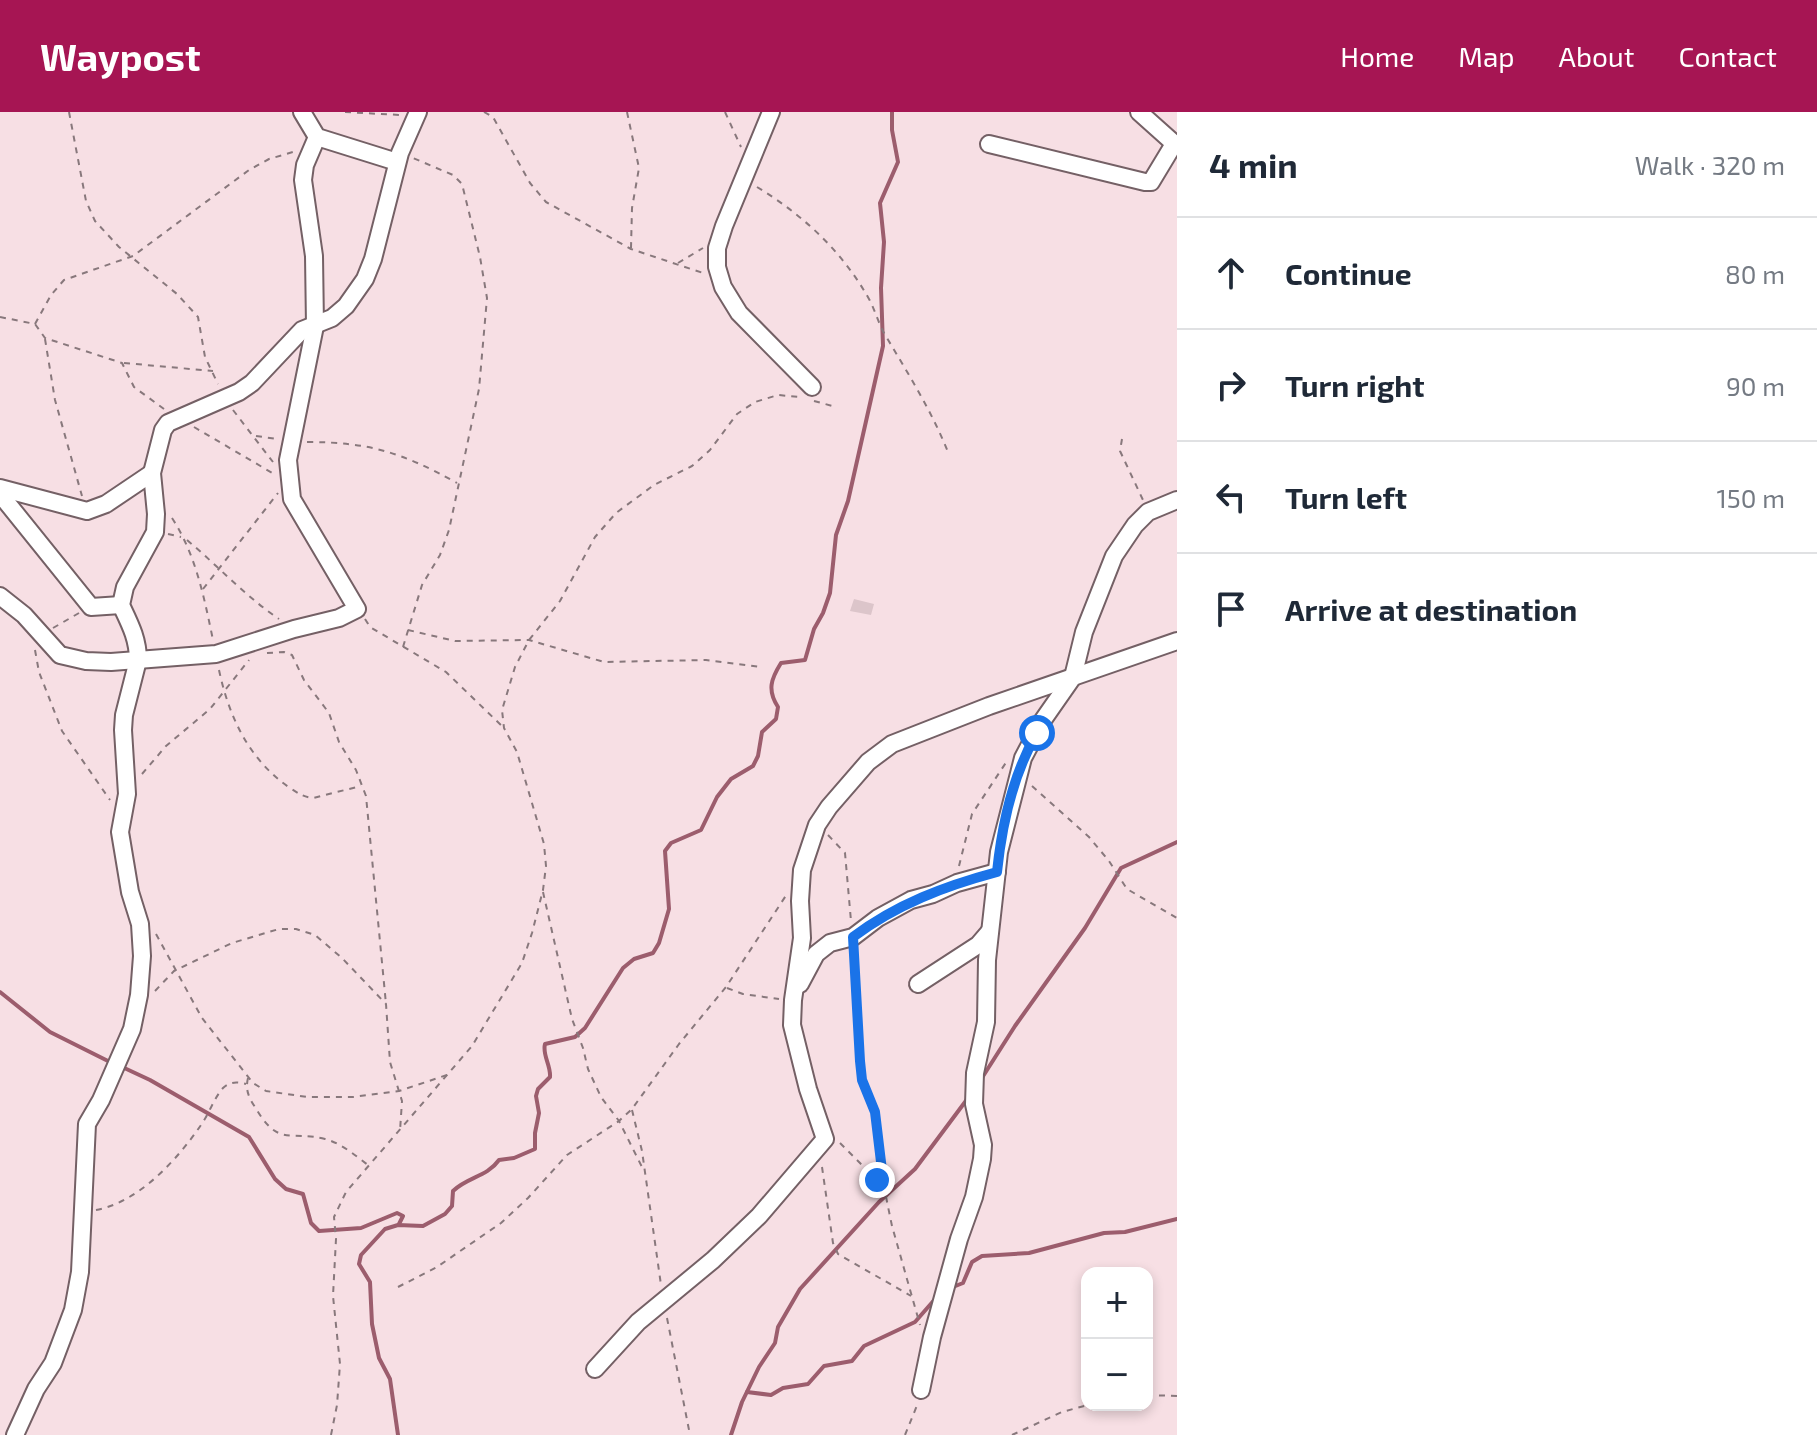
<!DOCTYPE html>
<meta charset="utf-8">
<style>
body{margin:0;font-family:"Exo 2",sans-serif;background:#f2f2f3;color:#1f2937}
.controls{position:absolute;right:24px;bottom:24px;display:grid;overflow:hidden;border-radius:16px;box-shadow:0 4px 12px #0003}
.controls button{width:72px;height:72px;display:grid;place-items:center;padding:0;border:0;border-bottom:2px solid #e0e1e3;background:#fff;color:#1f2937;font:40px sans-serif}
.stop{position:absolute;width:24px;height:24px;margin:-18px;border:6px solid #1a73e8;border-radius:50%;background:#fff}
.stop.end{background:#1a73e8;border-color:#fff;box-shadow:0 2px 8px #0008}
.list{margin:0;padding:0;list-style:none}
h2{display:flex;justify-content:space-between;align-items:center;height:104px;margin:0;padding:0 32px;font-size:34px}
h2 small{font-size:26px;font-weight:400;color:#747a83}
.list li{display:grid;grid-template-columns:52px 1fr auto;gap:24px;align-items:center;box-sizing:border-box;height:112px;padding:0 32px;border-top:2px solid #e0e1e3}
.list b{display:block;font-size:30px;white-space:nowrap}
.list em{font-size:26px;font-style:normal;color:#747a83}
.icon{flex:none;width:44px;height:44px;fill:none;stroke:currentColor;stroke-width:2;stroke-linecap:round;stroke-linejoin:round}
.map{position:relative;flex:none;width:1177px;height:1323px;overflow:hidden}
header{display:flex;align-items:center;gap:48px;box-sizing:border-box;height:112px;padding:0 40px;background:#a61553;color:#fff}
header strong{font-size:38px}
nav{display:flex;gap:44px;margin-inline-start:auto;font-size:28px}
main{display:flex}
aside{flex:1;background:#fff}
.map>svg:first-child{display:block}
</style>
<header>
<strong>Waypost</strong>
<nav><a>Home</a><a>Map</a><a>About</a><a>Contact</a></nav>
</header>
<main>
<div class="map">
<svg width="1177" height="1323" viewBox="0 0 1177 1323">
<rect width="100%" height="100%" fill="#f7dfe4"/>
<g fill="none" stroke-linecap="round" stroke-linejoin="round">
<g stroke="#9c5d6d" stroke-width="4">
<path d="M0,880L50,920L112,951"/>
<path d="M120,954L150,968L249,1025L275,1067L286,1077L303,1082L311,1111L319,1119L361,1116L397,1101L403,1104L399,1112"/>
<path d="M980,969L1015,914L1085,816L1121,756L1177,730"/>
<path d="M953,1175L963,1171L972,1150L982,1144L1029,1141L1104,1121L1125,1120L1177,1107"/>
<path d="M747,1280L771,1283L783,1276L808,1272L824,1254L852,1249L864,1234L915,1210L936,1186"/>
<path d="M398,1323L390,1267L379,1246L372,1212L370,1170L359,1152L361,1143L385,1117L398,1113L423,1114L445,1102L452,1094L453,1079C467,1065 487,1065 499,1048L514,1046L535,1037V1021L539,1001L536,984L538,977L550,965C551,953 542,943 545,932L575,925L585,916L623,856L634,847L653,841L659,831L669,797L665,739L671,731L701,718L717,685L731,667L753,654L758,644L762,620L776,607L778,595C767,578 771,567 781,551L805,548L814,517L823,501L830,481L836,423L848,389L883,234L881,176L884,130L880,91L898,50L892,18V0"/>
<path d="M731,1323L742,1290L759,1255L775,1231L778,1215L800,1177L879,1090L915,1057L968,986"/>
</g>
</g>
<path fill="#dcc5ca" d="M854,487L874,492L871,503L850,499Z"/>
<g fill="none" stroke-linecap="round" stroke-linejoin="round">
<g stroke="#746065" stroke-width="20">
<g id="minor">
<path d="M302,0L317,25L397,50"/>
<path d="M771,0L724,114L717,136V155L723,175L739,201L812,275"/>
<path d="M1139,0L1177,34"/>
<path d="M989,32L1145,70H1151L1174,32"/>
<path d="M0,376L87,399L106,392L152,361"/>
<path d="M0,382L91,495L121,493"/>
<path d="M0,484L24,503L60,543L86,549L111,550L216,542L294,517L339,506L357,497L292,387L288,348L315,214L314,144L303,68L305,53L317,25"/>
<path d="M800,872L816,842L830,831L853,825L878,806L911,788L933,782L957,771L997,760"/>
<path d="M918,872L978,833L990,819"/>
<path d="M595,1257L638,1210L713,1148L759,1104L825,1027L808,977L792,913L793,888L802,826L800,789L802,758L817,713L829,695L868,650L892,632L989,594L1177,529"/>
<path d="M921,1278L932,1225L959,1127L974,1085L982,1047L983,1033L974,992L975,961L986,910L987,848L999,740L1023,646L1043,608L1073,565L1084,520L1114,444L1135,413L1148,400L1177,388"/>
<path d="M15,1323L36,1277L53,1251L73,1198L80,1160L87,1012L101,988L132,917L139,883L142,844L140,812L130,780L120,720L127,682L123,618L124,603L138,548C138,527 130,512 121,493L125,475L155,420L156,402L152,361L163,318L168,311L239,280L252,271L302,218L332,206L346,194L365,167L373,147L400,41L418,0"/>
</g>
</g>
<g stroke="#88787c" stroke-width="2" stroke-dasharray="6 6" stroke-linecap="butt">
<path d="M69,0L86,89L95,109L119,135L177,182L198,205L205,245L218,272"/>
<path d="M345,0L400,3"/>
<path d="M484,0L493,5L530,71L546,90L631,137L703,161"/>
<path d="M627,0L639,56L632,96L631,136"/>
<path d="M725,0L741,35"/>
<path d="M757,75C803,103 842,139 869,187C876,200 879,214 887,226C909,263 932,300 948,340"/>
<path d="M678,151L703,136"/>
<path d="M0,205L35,212L45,226L122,251L134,275L164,297"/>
<path d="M35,212L51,183L64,168L133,144L249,58L269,47L293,40"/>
<path d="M45,227L55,288L82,384"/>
<path d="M124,251L213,259"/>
<path d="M814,289L836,295"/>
<path d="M233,298L273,350"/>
<path d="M194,315L274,362"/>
<path d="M256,324L277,327"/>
<path d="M1122,327L1120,339L1143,388"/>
<path d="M307,330C370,330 403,341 457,371"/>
<path d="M172,406C196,443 204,485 213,528"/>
<path d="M168,422L181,425"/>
<path d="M187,428C218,454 245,484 279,507"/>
<path d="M203,477L278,381"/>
<path d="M365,507L370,515L446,560L503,615"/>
<path d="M53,516L79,501"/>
<path d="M408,518L455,529L529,528L604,550L706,548L761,555"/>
<path d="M403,535L422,473L440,443L449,418L479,277L487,186L480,145L462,72L453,63L413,46"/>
<path d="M35,538L39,560L62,619L110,688"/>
<path d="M267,541L284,540L292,543L304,568L329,601L339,630L356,658L366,684L386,892"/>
<path d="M219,558C229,605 249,648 290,676C298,681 303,685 313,686L361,674"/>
<path d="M142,662L166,634L210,597L249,548"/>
<path d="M1032,674L1089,725L1109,749L1127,777L1177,806"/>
<path d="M828,723L845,741L851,809"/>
<path d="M959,754L972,702L1007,649"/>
<path d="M543,780L572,907L583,936L588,957L601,985L619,1009L643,1057"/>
<path d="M156,822L202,906L253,971L266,979L307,985H353L399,979L447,963"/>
<path d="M853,839L860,949L862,968L875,1000L884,1075"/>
<path d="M727,876L743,882L779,887"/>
<path d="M155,879L174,859L232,831L279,817H296L315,823L342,846L386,892L390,950L402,989L400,1019"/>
<path d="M248,966C245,978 249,986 255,995C279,1036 289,1018 325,1027C341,1031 356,1044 368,1053"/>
<path d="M632,998L642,1039L661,1173"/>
<path d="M840,1031L884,1075L892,1114L920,1213"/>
<path d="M822,1055L833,1131L838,1142L911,1184"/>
<path d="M96,1098C139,1090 177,1048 201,1013C209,1002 214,986 223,976C230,969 238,970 246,972"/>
<path d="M398,1175L437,1155L501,1111L528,1086L567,1043L619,1009L632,997L679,932L726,875L787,782"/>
<path d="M667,1206L690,1323"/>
<path d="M1147,1283L1177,1284"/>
<path d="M331,1323L337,1293L340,1252L333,1184L336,1127L334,1105L346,1080L472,934L522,851L532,821L543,778L546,754L544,732L517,640L504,616L502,598L515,555L529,528L560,489L595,425L616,401L654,373L692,354L710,338L737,302L755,290L778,283L800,285"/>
<path d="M905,1323L918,1291"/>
<path d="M1012,1323L1062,1300L1088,1293"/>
</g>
<use href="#minor" stroke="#fff" stroke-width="16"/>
</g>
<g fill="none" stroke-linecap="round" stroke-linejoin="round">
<path stroke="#1a73e8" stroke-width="10" d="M877,1068L884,1075L875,1000L862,968L860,949L853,825C897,792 945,774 997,760C1002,712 1013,662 1037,621"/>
</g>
</svg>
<div class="controls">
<button>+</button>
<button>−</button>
</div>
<div class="stop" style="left:1037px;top:621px"></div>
<div class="stop end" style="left:877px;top:1068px"></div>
</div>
<aside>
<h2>4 min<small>Walk · 320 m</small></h2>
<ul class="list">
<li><svg class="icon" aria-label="ahead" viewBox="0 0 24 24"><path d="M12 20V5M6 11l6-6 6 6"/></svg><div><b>Continue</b></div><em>80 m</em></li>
<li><svg class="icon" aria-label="right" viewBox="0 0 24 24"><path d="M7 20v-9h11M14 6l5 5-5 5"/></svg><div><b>Turn right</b></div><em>90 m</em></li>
<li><svg class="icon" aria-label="left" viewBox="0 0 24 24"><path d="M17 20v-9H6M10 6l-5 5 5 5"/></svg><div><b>Turn left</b></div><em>150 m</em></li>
<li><svg class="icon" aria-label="arrive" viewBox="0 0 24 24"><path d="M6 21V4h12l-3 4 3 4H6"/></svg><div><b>Arrive at destination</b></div></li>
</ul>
</aside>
</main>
